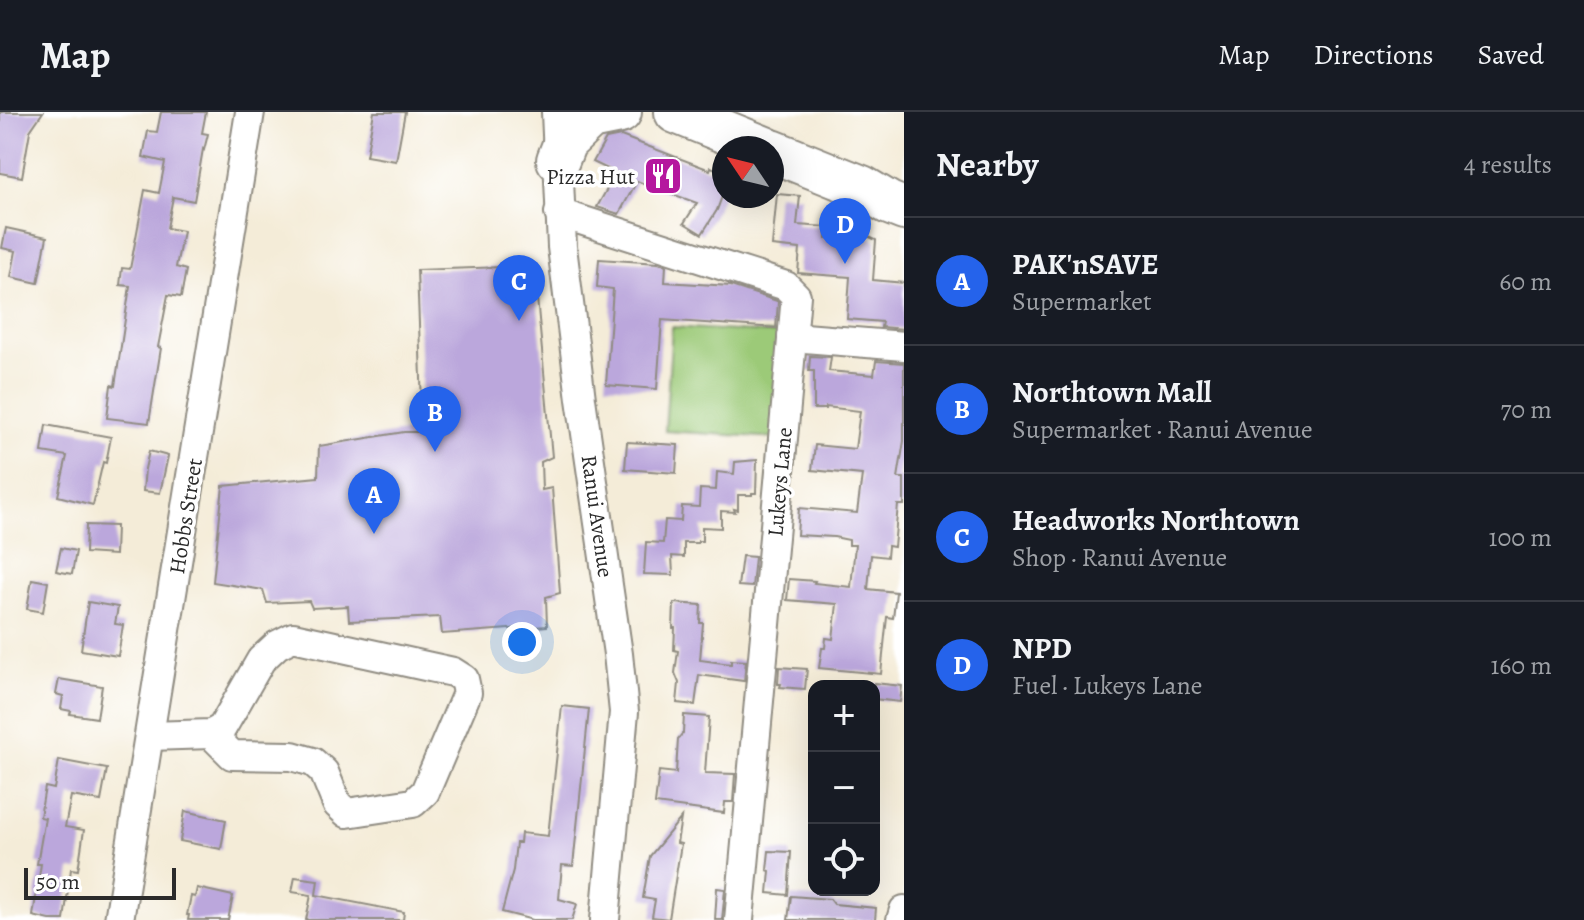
<!DOCTYPE html>
<meta charset="utf-8">
<style>
body{margin:0;font-family:Alegreya,serif;background:#242831;color:#f1f3f6}
.controls{position:absolute;right:24px;bottom:24px;display:grid;overflow:hidden;border-radius:16px;box-shadow:0 8px 32px #0002}
.controls button{width:72px;height:72px;display:grid;place-items:center;padding:0;border:0;border-bottom:2px solid #363941;background:#171b24;color:#f1f3f6;font:40px sans-serif}
.compass{position:absolute;left:712px;top:24px;width:72px;height:72px;border-radius:50%;background:#171b24;box-shadow:0 8px 32px #0002;rotate:305deg}
.scale{position:absolute;left:24px;bottom:20px;width:152px;box-sizing:border-box;padding-left:8px;border:4px solid #2b2b2b;border-top:0;font-size:22px;line-height:28px;white-space:nowrap;color:#2b2b2b;-webkit-text-stroke:6px #fff;paint-order:stroke}
.you{position:absolute;left:522px;top:530px;width:28px;height:28px;margin:-20px;border:6px solid #fff;border-radius:50%;background:#1a73e8;box-shadow:0 0 0 12px #1a73e833}
.badge{display:grid;place-items:center;width:52px;height:52px;border-radius:50%;background:#2563eb;color:#fff;font-size:26px;font-weight:700}
.pin{position:absolute;translate:-50% -66px;filter:drop-shadow(0 2px 4px #0008)}
.pin::after{content:'';position:absolute;top:42px;width:28px;height:24px;background:inherit;clip-path:polygon(0 0,100% 0,50% 100%)}
.list{margin:0;padding:0;list-style:none}
h2{display:flex;justify-content:space-between;align-items:center;height:104px;margin:0;padding:0 32px;font-size:34px}
h2 small{font-size:26px;font-weight:400;color:#9ea1a6}
.list li{display:grid;grid-template-columns:52px 1fr auto;gap:24px;align-items:center;box-sizing:border-box;height:128px;padding:0 32px;border-top:2px solid #363941}
.list b{display:block;font-size:30px;white-space:nowrap}
.list p{margin:0;font-size:26px;white-space:nowrap;color:#9ea1a6}
.list em{font-size:26px;font-style:normal;color:#9ea1a6}
.icon{flex:none;width:44px;height:44px;fill:none;stroke:currentColor;stroke-width:2;stroke-linecap:round;stroke-linejoin:round}
.map{position:relative;flex:none;width:904px;height:808px;overflow:hidden}
header{display:flex;align-items:center;gap:48px;box-sizing:border-box;height:112px;padding:0 40px;background:#171b24;border-bottom:2px solid #363941}
header strong{font-size:38px}
nav{display:flex;gap:44px;margin-inline-start:auto;font-size:28px}
main{display:flex}
aside{flex:1;background:#171b24}
.map>svg:first-child{display:block}
</style>
<header>
<strong>Map</strong>
<nav><a>Map</a><a>Directions</a><a>Saved</a></nav>
</header>
<main>
<div class="map">
<svg width="904" height="808" viewBox="0 0 904 808">
<rect width="100%" height="100%" fill="#fff"/>
<filter id="ink" filterUnits="userSpaceOnUse"><feTurbulence type="fractalNoise" baseFrequency=".0125" numOctaves="2"/><feDisplacementMap in="SourceGraphic" scale="16" xChannelSelector="R" yChannelSelector="G"/><feConvolveMatrix kernelMatrix="1 2 1 2 8 2 1 2 1" color-interpolation-filters="sRGB"/></filter>
<filter id="wash" filterUnits="userSpaceOnUse"><feTurbulence type="fractalNoise" baseFrequency=".006" numOctaves="4" result="noise"/><feDisplacementMap in="SourceGraphic" scale="32" xChannelSelector="R" yChannelSelector="G"/><feGaussianBlur stdDeviation="1.8" result="paint"/><feColorMatrix in="noise" values="0 0 0 0 0 0 0 0 0 0 0 0 0 0 0 0 0 1.4 0 .05"/><feComposite in="paint" operator="in"/></filter>
<g filter="url(#wash)">
<rect width="100%" height="100%" fill="#f4ecd8"/>
<path fill="#9cca78" stroke="#647a52" stroke-width="2" d="M672,215L784,222L777,326L665,319Z"/>
<g id="blocks">
<g fill="#bba7dc">
<path d="M0,0H43L30,19L22,65L0,61Z"/>
<path d="M161,0H206L202,21L208,22L204,38L203,37L194,89L173,85L167,116L183,119L176,155L186,158L181,185L168,183L158,235L161,236L149,311L107,306L111,273L115,274L130,174L120,173L122,156L130,157L145,78L159,81L165,50L143,45L148,19L157,20Z"/>
<path d="M374,0H405L396,49L366,44Z"/>
<path d="M621,24L710,58L711,55L724,60V79L717,98L702,122L684,111L697,91L637,69L619,102L597,95L616,61L593,50L606,27Z"/>
<path d="M777,82L800,84L797,113L827,115L826,126L852,117L876,128L873,168L904,171V217L881,215L882,210L847,207L850,165L798,161L800,137L772,134Z"/>
<path d="M6,116L47,125L38,171L11,165L16,139L2,136Z"/>
<path d="M599,147L658,151L666,153L665,170L731,174L777,189L778,190L776,216L662,208L657,277L606,273L613,177L597,175Z"/>
<path d="M534,154L552,345L541,350L542,378L552,376L560,481L546,485L547,514L442,522L440,505L349,509L348,494L312,496L309,489L267,491L263,478L213,470L223,374L318,365L319,334L404,320H423L417,158Z"/>
<path d="M810,244L831,245L829,259L874,263L876,249L904,251V329L898,366H904V393H898L894,435L888,434L887,445L871,443L868,477L896,480L893,506L887,505L881,562L819,556L822,536H825L826,526L833,527L837,492L787,488L789,467L815,469L814,471L851,475L855,433H849V428L834,425L797,423L799,396L857,401L862,363L812,358L815,333L855,337L860,299L826,295V297H814V259H809Z"/>
<path d="M46,313L111,325L106,351L103,350L93,393L58,384L67,344L42,340Z"/>
<path d="M627,330L678,333L676,361L625,357Z"/>
<path d="M149,339L168,344L160,381L143,379L145,357Z"/>
<path d="M757,348L756,381H752V383H738V398L734,397L735,400L721,399V416L702,415V429H698V431H684V445L672,444L673,463L644,462L646,430L663,431L665,408L681,409L682,394L699,395L700,377L716,378L717,360L734,362L735,350Z"/>
<path d="M86,413L116,414L115,443L85,441Z"/>
<path d="M61,436L76,439L72,462L56,459Z"/>
<path d="M742,444L755,445L752,475L738,474Z"/>
<path d="M32,467L48,470L43,500L27,497Z"/>
<path d="M88,490L118,495L115,512L123,513L118,544L81,538Z"/>
<path d="M674,491L701,493L700,511H703L700,548L731,552V548L746,549L744,569L699,563L695,593L677,591L679,571L675,561L678,539L674,538L675,516H673Z"/>
<path d="M779,555L807,557L805,577L780,575L781,572H778Z"/>
<path d="M59,567L102,574L97,606L70,602L71,599L61,597L63,584L56,582Z"/>
<path d="M874,571L902,574L900,590L874,587Z"/>
<path d="M562,594L589,597L573,754L562,753L559,787L577,792L572,808H533L502,800L513,758L516,731H520L521,721L548,724Z"/>
<path d="M684,603L709,605L705,661L735,662L733,690H725L724,701L655,692L659,659L676,661L678,627L683,621Z"/>
<path d="M59,648L107,657L101,689L71,684L65,715L84,718L78,758L71,757L64,808H50L33,804L41,752H37L45,706L40,705L45,675L54,677Z"/>
<path d="M185,699L226,708L221,737L180,729Z"/>
<path d="M681,706L677,731L681,732L669,807L652,805L655,788L643,786L650,744Z"/>
<path d="M769,739L791,740L788,783L768,781L770,759L767,758Z"/>
<path d="M295,765L318,768L316,783L404,800L403,808H306L311,783L292,780Z"/>
<path d="M197,776L233,784L228,808H188L189,803H187L191,784L195,785Z"/>
<path d="M717,776L725,777L722,808H715Z"/>
<path d="M791,784L830,787L834,792L876,796L875,808H788Z"/>
</g>
</g>
</g>
<g filter="url(#ink)">
<use href="#blocks" fill-opacity="0" stroke="#908c82" stroke-width="2"/>
<g fill="none" stroke-linecap="round" stroke-linejoin="round">
<g stroke="#908c82" stroke-width="32">
<g id="minor">
<path d="M556,0L562,135L581,287L618,542L624,600L605,808"/>
<path d="M559,101L786,174L796,184L739,808"/>
<path d="M792,225L904,234"/>
<path d="M150,624L211,622L222,616L261,548L277,533L293,525L453,560L464,567L467,581L425,680L413,691L347,701L337,692L324,660L313,650L292,644L232,643L211,622"/>
<path d="M119,808L250,0"/>
<path d="M901,808L904,798"/>
</g>
</g>
<g stroke="#908c82" stroke-width="46">
<g id="highway">
<path d="M676,0L765,36"/>
<path d="M772,39L862,75L889,91L904,97"/>
<path d="M558,48L565,30L590,6L620,0"/>
</g>
</g>
<use href="#minor" stroke="#fff" stroke-width="28"/>
<use href="#highway" stroke="#fff" stroke-width="42"/>
</g>
</g>
<defs>
<g id="restaurant-square" transform="scale(2)"><rect x="-9" y="-9" width="18" height="18" rx="4" fill="#b5179e" stroke="#fff"/><path d="M-5-6h1v4h1v-4h1v4h1v-4h1v5L-1.5 .5V6h-2V.5L-5-1ZM5-6V6H3V1.5H1.5Q1.5-4 5-6Z" fill="#fff"/></g>
</defs>
<g fill-rule="evenodd">
<use href="#restaurant-square" x="663" y="64"/>
</g>
<g text-anchor="middle" stroke-width="7" stroke-linejoin="round" paint-order="stroke">
<g font-size="22" fill="#2b2b2b" stroke="#fff" text-anchor="end">
<text x="635" y="72">Pizza Hut</text>
</g>
<g font-size="22" fill="#2b2b2b" stroke="#fff">
<text transform="translate(779 370) rotate(-85)" y="8">Lukeys Lane</text>
<text transform="translate(185 404) rotate(-81)" y="8">Hobbs Street</text>
<text transform="translate(598 404) rotate(82)" y="8">Ranui Avenue</text>
</g>
</g>
</svg>
<div class="controls">
<button>+</button>
<button>−</button>
<button><svg class="icon" aria-label="locate" viewBox="0 0 24 24"><circle cx="12" cy="12" r="6"/><path d="M12 2v4M12 18v4M2 12h4M18 12h4"/></svg></button>
</div>
<svg class="compass" viewBox="-18 -18 36 36"><path d="M0-13l5 13h-10z" fill="#e53935"/><path d="M0 13l5-13h-10z" fill="#9ea1a6"/></svg>
<div class="scale">50 m</div>
<div class="you"></div>
<div class="pin badge" style="left:374px;top:422px">A</div>
<div class="pin badge" style="left:435px;top:340px">B</div>
<div class="pin badge" style="left:519px;top:209px">C</div>
<div class="pin badge" style="left:845px;top:152px">D</div>
</div>
<aside>
<h2>Nearby<small>4 results</small></h2>
<ul class="list">
<li><span class="badge">A</span><div><b>PAK'nSAVE</b><p>Supermarket</p></div><em>60 m</em></li>
<li><span class="badge">B</span><div><b>Northtown Mall</b><p>Supermarket · Ranui Avenue</p></div><em>70 m</em></li>
<li><span class="badge">C</span><div><b>Headworks Northtown</b><p>Shop · Ranui Avenue</p></div><em>100 m</em></li>
<li><span class="badge">D</span><div><b>NPD</b><p>Fuel · Lukeys Lane</p></div><em>160 m</em></li>
</ul>
</aside>
</main>
